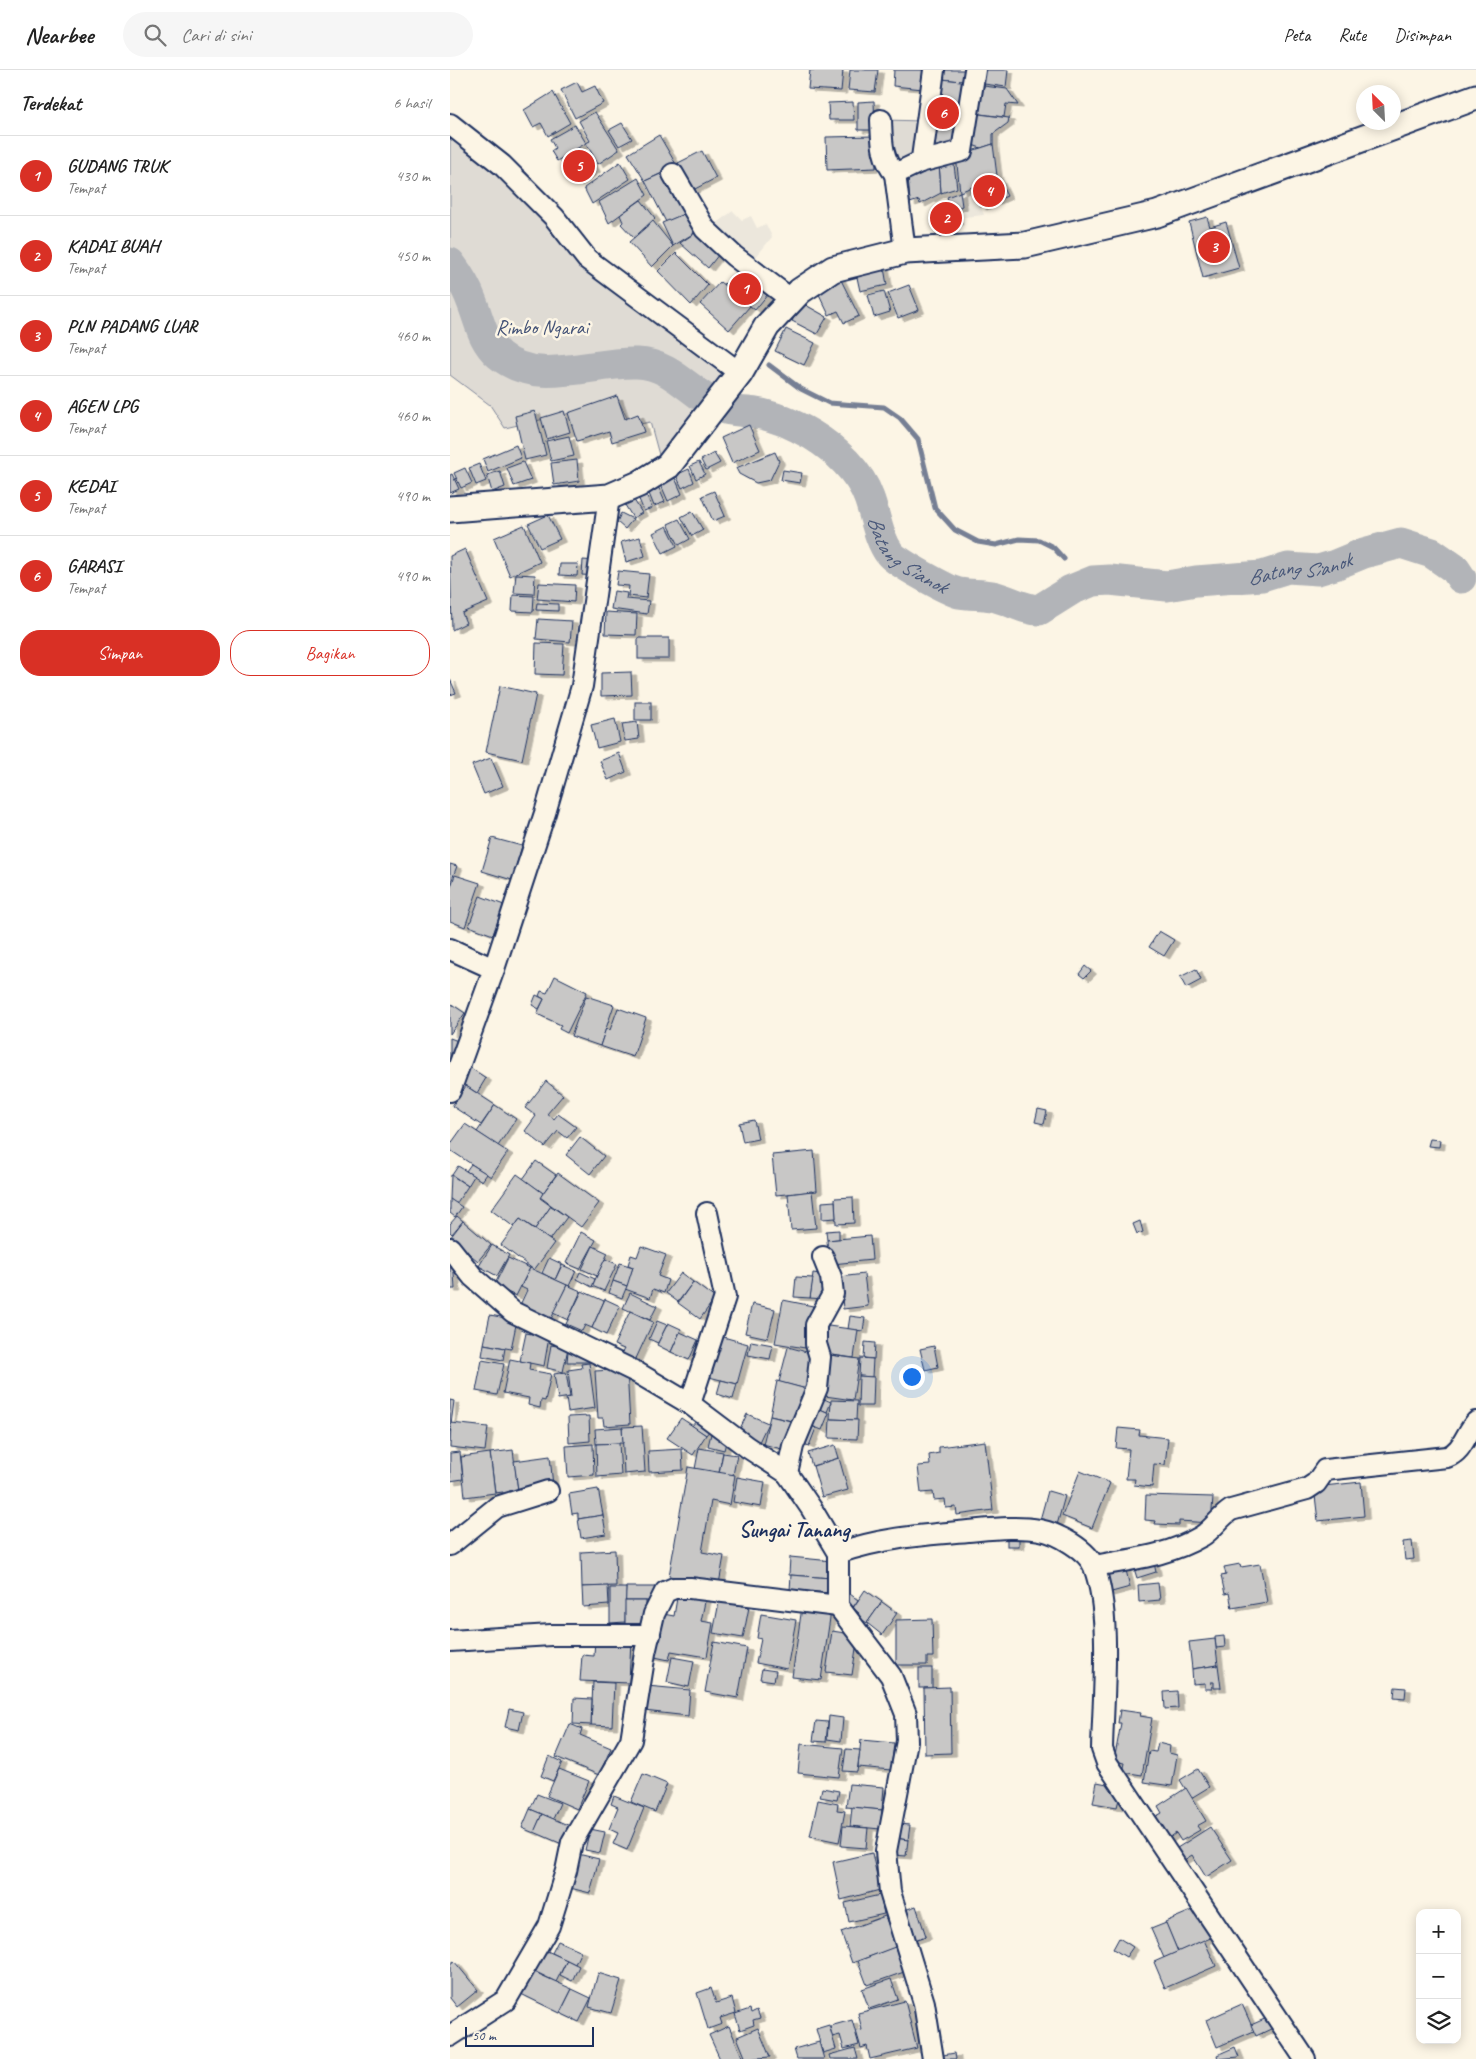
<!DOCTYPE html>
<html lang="id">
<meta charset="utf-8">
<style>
body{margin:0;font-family:Caveat,sans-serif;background:#f6f6f6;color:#222}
.controls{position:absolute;right:15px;bottom:15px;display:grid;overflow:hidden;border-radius:10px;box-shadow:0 2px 12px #0003}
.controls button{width:45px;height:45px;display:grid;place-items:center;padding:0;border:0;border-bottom:1px solid #e0e0e0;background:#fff;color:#222;font:25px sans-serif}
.compass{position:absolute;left:906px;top:15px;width:45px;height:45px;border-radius:50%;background:#fff;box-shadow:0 2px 12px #0003;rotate:336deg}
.scale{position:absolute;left:15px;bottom:12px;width:129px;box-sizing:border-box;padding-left:5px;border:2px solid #1b2f5e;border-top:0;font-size:14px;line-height:18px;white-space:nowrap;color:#1b2f5e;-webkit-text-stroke:4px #fcf5e5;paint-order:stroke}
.you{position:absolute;left:461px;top:1306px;width:18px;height:18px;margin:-12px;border:4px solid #fff;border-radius:50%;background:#1a73e8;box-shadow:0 0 0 8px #1a73e833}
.badge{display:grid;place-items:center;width:32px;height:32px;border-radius:50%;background:#d93025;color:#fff;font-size:16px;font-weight:700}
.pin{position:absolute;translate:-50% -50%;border:2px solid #fff;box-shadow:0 1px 5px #0006}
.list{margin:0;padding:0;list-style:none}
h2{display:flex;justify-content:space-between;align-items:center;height:65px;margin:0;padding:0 20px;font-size:21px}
h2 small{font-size:16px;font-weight:400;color:#767676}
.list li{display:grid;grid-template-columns:32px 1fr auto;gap:15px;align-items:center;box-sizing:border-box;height:80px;padding:0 20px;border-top:1px solid #e0e0e0}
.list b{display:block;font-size:19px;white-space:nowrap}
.list p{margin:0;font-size:16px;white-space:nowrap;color:#767676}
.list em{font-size:16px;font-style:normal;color:#767676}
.actions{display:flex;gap:10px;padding:15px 20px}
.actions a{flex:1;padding:11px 0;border:1px solid #d93025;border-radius:20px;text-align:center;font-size:18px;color:#d93025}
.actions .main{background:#d93025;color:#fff}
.icon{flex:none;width:28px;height:28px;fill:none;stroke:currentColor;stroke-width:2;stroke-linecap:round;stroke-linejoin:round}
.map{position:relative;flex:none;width:1026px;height:1989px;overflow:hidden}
header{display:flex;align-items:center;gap:30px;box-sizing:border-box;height:70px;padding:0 25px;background:#fff;border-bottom:1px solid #e0e0e0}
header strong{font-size:24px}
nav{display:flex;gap:28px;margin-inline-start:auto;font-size:18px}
.search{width:350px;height:45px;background:#f6f6f6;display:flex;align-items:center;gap:12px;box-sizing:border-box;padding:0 18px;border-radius:28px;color:#767676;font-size:19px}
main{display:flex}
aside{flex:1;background:#fff}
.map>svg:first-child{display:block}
</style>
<header>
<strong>Nearbee</strong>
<div class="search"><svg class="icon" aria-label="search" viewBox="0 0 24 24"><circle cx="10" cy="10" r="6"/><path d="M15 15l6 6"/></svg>Cari di sini</div>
<nav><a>Peta</a><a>Rute</a><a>Disimpan</a></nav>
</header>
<main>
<aside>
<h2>Terdekat<small>6 hasil</small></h2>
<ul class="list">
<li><span class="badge">1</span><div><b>GUDANG TRUK</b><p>Tempat</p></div><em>430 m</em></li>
<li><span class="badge">2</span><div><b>KADAI BUAH</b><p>Tempat</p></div><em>450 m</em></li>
<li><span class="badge">3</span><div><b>PLN PADANG LUAR</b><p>Tempat</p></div><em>460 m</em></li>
<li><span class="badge">4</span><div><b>AGEN LPG</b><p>Tempat</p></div><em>460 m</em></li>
<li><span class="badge">5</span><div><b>KEDAI</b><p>Tempat</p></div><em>490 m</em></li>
<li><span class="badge">6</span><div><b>GARASI</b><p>Tempat</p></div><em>490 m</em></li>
</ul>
<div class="actions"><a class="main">Simpan</a><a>Bagikan</a></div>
</aside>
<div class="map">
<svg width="1026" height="1989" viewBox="0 0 1026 1989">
<defs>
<filter id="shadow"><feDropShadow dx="5.5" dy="3" stdDeviation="0" flood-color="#0004"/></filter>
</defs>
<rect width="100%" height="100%" fill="#fcf5e5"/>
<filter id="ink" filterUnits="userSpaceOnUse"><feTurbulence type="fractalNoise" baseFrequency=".02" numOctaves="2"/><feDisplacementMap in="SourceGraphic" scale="10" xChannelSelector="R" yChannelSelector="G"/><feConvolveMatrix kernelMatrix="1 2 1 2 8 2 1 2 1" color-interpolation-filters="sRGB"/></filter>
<g filter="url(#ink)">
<g fill="#ece7dc">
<path d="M523,117L534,145L514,147L510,122Z"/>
<path d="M283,141L292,150L301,146L307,158L316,154L322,167L302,192L262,156Z"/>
</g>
<g fill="#dfdbd4" stroke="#7d8599">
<path d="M436,50L472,51L470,82L444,94Z"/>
<path d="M0,60L76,102L146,184L283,287L317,274L215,407L200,352L181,356L169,332L55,358L40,335L0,305Z"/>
</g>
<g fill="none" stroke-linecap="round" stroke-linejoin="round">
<path stroke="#767f94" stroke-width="5" d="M319,295L351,319L379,333L434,337L450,348L468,369L485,438L505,460L528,472L546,475L569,469L589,470L603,477L614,489"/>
<path stroke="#b2b4b8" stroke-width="31" id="s1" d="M0,193C9,205 17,218 22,232C30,252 32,270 49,285C88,318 142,291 187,293C222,294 240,323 269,337C280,342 294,341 306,343C325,346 345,355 362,365C385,379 410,402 419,428C426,447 428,468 440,484C446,492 499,521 509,523C520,525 531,524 542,526C558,529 573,540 589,540L621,520L643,511L660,510L717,516L746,511L812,506L838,498L868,500L885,495L914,483L951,473L982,483L1005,499L1011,508"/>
</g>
<g fill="#c8c7c6" stroke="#1b2f5e" filter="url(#shadow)">
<path d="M360,0H393L391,21L358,19Z"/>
<path d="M400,0H428L425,22L398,20Z"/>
<path d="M444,0H478L473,19L443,16Z"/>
<path d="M493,0H521L520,12L492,9Z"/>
<path d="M529,0H558L556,17L527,13Z"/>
<path d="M492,9L520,12L512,50L497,48L499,39L488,37Z"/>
<path d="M127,12L132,22L145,16L153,33L125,48L111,20Z"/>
<path d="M526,15L557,19L568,35L556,34L554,47L522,43Z"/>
<path d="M103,22L120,53L98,66L91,53L83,57L74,40Z"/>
<path d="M424,31L425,60H408V32Z"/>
<path d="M403,32L404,50H379L378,33Z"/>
<path d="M488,37L499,39L497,48L486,47Z"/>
<path d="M145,42L169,80L148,94L136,73L140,71L129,51Z"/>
<path d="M522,43L559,48L558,53L543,64V74L531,78L517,73Z"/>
<path d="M486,47L512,50L509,79L482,76Z"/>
<path d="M172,53L182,69L169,76L159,60Z"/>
<path d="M125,55L136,73L107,91L101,81L105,78L100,69Z"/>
<path d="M209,65L227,96L195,111L178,84Z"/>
<path d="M424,66L426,98L377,100L376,67Z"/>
<path d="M543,74L547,106L510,122L506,86Z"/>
<path d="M133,79L145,99L126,113L113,93Z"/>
<path d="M252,81L266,108L243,120L228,93Z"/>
<path d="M503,87L507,118L491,123L489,93Z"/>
<path d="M170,92L180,109L142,134L134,118Z"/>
<path d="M489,93L491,123L470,134L469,130L460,133L458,106Z"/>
<path d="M215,102L236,143L216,152L195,111Z"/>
<path d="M547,106L557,126L531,137L523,117Z"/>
<path d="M188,108L197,125L159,153L149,132Z"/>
<path d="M510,122L512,136L502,140L497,127Z"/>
<path d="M191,130L205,148L184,168L171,154L173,152L170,145Z"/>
<path d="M505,140L507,152L487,155L485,143Z"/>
<path d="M241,141L251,159L223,176L212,153Z"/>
<path d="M757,147L760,157L776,152L789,198L753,208L739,152Z"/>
<path d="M203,151L223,176L202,197L179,172Z"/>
<path d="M251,159L273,179L258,198L230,173Z"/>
<path d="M226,183L258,215L241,235L208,201Z"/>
<path d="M433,192L437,215L410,221L405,198Z"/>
<path d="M389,206L409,246L394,253L388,241L379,245L366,218Z"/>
<path d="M296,207L318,224L305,240L273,214Z"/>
<path d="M270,212L300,236L279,260L250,234Z"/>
<path d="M459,215L469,240L448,248L438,223Z"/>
<path d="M434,221L440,242L424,247L418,225Z"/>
<path d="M352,233L377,247L367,264L342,251Z"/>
<path d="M336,259L365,273L354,295L325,281Z"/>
<path d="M167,326L175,349L188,344L194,362L162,372L159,361L127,371L118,343Z"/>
<path d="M85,341L96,385L75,390L65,346Z"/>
<path d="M114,341L120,362L97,369L91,348Z"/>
<path d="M299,355L310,380L282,393L271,368Z"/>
<path d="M119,366L124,386L101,391L96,371Z"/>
<path d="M66,375L71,388L38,402L33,389Z"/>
<path d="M325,382L329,391L320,410L306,413L289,404L286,398Z"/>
<path d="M264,383L270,393L256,400L251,390Z"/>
<path d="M127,390L129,411L104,415L101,393Z"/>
<path d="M73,392L81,410L64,416L57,398Z"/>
<path d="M249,392L255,404L246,409L240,396Z"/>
<path d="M29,394L36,411L26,415L19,398Z"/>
<path d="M15,398L22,413L11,418L4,403Z"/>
<path d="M239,399L244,412L232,418L226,405Z"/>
<path d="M333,400L352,403L350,413L331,410Z"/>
<path d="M50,401L55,417L42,422L37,405Z"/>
<path d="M2,404L9,419L0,423V405Z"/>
<path d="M225,408L232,424L218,431L211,415Z"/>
<path d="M208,416L215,432L204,436L198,421Z"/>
<path d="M264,421L275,446L263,451L252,426Z"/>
<path d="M196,424L202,438L194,441L188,427Z"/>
<path d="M184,430L192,443L183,448L175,435Z"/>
<path d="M242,441L253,460L242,466L231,447Z"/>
<path d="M171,443L183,449L175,459L167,452Z"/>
<path d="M98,445L110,469L90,478L78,454Z"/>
<path d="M229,449L240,469L229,475L218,454Z"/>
<path d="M74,455L90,492L60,506L44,468Z"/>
<path d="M217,456L227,476L213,483L203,463Z"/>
<path d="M190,467L195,486L176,492L171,472Z"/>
<path d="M15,479L38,532L12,543L16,553L2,560L0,486Z"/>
<path d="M133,490L146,491L145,506L132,505Z"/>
<path d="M110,494H128L127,506L109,505Z"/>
<path d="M168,501L199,504L196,528L178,526L179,516L166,515Z"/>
<path d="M66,504L85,505L84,524L64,523Z"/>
<path d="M89,513L125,515L124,532L87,529Z"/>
<path d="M164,521L177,523L176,529L199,531L197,544L161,539Z"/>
<path d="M63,525L84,526L83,542L62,541Z"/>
<path d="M87,533L108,534V541L86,540Z"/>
<path d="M156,542L187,544L186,565L155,564Z"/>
<path d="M88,549L122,551L120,572L86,569Z"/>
<rect x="188" y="568" width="31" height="21"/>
<path d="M86,573L114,574L112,605L85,604Z"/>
<path d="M181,602L182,625L151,626V603Z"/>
<path d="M0,609L6,623L0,625Z"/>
<path d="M50,616L86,624L72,690L36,682Z"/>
<rect x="185" y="632" width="16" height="18"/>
<path d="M165,649L170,672L147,678L141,655Z"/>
<path d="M187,652L189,669L175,671L172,654Z"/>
<path d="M169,683L176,702L158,710L150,691Z"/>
<path d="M41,688L53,716L34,724L22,695Z"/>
<path d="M42,768L72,776L62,810L32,801Z"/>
<path d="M0,794L7,796L0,815Z"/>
<path d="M5,805L30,813L15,857L0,851V819Z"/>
<path d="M30,826L54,835L43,865L19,856Z"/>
<path d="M709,861L724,870L714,886L699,877Z"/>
<path d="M635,896L641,901L634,908L629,904Z"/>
<path d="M746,899L751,910L736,918L730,907Z"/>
<path d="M105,906L137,922L117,963L109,959L111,955L87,944L94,929L89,926L91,921L97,923Z"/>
<path d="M86,925L94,929L89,939L82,935Z"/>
<path d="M136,926L164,935L150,976L121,966Z"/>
<path d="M0,933L15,943L0,964Z"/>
<path d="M168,938L196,948L183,987L150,976L156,958L160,960Z"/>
<path d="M0,968L8,971L0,989Z"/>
<path d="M19,997L36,1008L27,1023L10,1012Z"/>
<path d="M96,1011L113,1025L97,1044L104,1049L108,1044L126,1057L117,1068L108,1061L95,1077L75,1061L86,1046L75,1038Z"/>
<path d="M16,1016L45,1035L31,1055L2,1036Z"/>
<path d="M45,1035L66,1049L48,1076L27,1062Z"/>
<path d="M588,1039L597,1041L594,1054L585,1052Z"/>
<path d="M304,1050L308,1069L293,1072L289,1053Z"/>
<path d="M15,1054L58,1082L41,1107L0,1080V1075Z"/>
<path d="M130,1067L154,1086L140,1104L116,1085Z"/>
<path d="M980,1069L990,1070L989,1077L978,1076Z"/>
<path d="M364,1081L367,1121L326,1125L322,1085Z"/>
<path d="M86,1091L106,1105L93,1123L73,1109Z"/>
<path d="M21,1094L37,1104L32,1111L16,1101Z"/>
<path d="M8,1096L24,1106L18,1116L2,1105Z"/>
<path d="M108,1103L149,1133L131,1157L90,1127Z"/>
<path d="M67,1104L93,1123L90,1128L101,1136L85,1159L70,1149L64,1157L41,1140Z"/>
<path d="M1,1105L18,1116L6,1134L0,1129Z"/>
<path d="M362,1121L366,1158L341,1160L338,1124Z"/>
<path d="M403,1127L404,1153L386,1154L385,1128Z"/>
<path d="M0,1129L12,1137L5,1147L0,1143Z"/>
<path d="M385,1131L386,1148L372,1149V1132Z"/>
<path d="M101,1136L117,1147L100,1170L85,1159Z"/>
<path d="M7,1146L13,1151L2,1164L0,1162V1154Z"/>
<path d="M70,1149L104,1173L84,1200L51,1175Z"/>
<path d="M13,1151L41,1175L28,1191L0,1168Z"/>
<path d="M690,1151L693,1162L687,1164L683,1154Z"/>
<path d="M389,1160V1169L377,1170L376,1161Z"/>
<path d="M131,1162L146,1170L130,1199L116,1193Z"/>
<path d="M420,1166L422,1190L382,1194L378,1184L377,1170Z"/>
<path d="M42,1175L59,1185L47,1206L29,1196Z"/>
<path d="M143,1176L158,1183L147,1206L132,1199Z"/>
<path d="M191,1176L216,1185L208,1206L218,1210L214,1223L203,1219L200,1228L175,1219L183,1197L178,1195L181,1185L187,1187Z"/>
<path d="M0,1186H3L5,1219H0Z"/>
<path d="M58,1188L80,1198L66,1226L44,1216Z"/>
<path d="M99,1188L112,1194L105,1210L92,1203Z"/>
<path d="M155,1189L167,1194L154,1221L142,1216Z"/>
<path d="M170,1193L183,1197L177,1216L163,1211Z"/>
<path d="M112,1195L126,1201L119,1216L105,1210Z"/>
<path d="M80,1198L117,1215L101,1249L70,1235L77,1220L71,1217Z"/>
<path d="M130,1202L145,1209L142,1217L127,1209Z"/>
<path d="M231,1203L243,1212L228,1232L216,1223Z"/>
<path d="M363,1203L377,1205L374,1229L360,1228Z"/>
<path d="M414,1204L418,1236L393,1239L390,1207Z"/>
<path d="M346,1207L363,1208L360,1228L344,1227Z"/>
<path d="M163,1211L177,1216L172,1228L159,1223Z"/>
<path d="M243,1212L265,1228L250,1249L228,1233Z"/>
<path d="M117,1215L131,1221L118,1250L103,1243Z"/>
<path d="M132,1221L154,1231L142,1258L135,1255L132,1261L116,1254Z"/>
<path d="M180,1223L207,1236L200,1250L173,1238Z"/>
<path d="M155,1229L170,1236L156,1265L142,1258Z"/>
<path d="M333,1230L363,1236L355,1278L325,1273Z"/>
<path d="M302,1234L325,1239L318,1268L295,1263Z"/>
<path d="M180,1241L203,1252L183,1295L169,1288L174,1279L164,1275Z"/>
<path d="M40,1245L67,1250L61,1279L34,1274Z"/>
<path d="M400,1246L415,1248L413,1261L398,1259Z"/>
<path d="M207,1251L217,1255L208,1273L199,1269Z"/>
<path d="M218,1253L231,1259L221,1282L207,1275Z"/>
<path d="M371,1255L408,1260L404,1288L375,1284Z"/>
<path d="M230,1262L248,1270L239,1290L221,1282Z"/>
<path d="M76,1263L99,1267L94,1296L70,1291Z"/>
<path d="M270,1266L298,1274L287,1314L259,1307Z"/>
<path d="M301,1271L323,1275L320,1289L298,1285Z"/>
<path d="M415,1272L425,1273L424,1289L414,1288Z"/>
<path d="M34,1274L55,1278L53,1290L32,1286Z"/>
<path d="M101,1275L118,1278L113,1302L97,1298Z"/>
<path d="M484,1276L488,1297L475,1300L470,1279Z"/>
<path d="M338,1277L368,1285L364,1321L329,1312Z"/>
<path d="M118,1281L140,1282V1292H117Z"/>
<path d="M372,1284L409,1289L403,1330L368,1325Z"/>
<path d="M410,1288L423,1289L422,1307L409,1306Z"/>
<path d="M60,1289L80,1293L79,1300L101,1304L95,1331L91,1330L90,1338L78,1335L79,1328L53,1323Z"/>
<path d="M32,1290L54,1294L47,1325L26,1321Z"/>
<path d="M139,1293L145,1338L118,1342L116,1328L121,1327L118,1300L132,1298L131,1294Z"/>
<path d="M177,1299L180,1354L154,1356L153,1348H148L145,1301Z"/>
<path d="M116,1302L120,1327L108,1329L104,1304Z"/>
<path d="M409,1306L424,1307L423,1336H408Z"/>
<path d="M271,1310L287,1314L283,1329L267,1324Z"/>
<path d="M327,1311L364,1321L351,1353L320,1346Z"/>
<path d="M365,1325L381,1332L377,1342L361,1335Z"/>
<path d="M0,1330L4,1331L0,1362Z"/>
<path d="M381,1330L407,1331L406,1350L380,1349Z"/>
<path d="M361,1335L379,1343L372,1360L354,1353Z"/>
<path d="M297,1344L318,1353L309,1372L288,1363Z"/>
<path d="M139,1346L140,1371L119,1373L118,1347Z"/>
<path d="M250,1346L264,1355L256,1365L242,1356Z"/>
<path d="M320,1346L349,1353L339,1381L313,1374Z"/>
<path d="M231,1348L256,1365L243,1385L217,1368Z"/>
<path d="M380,1349L408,1350L407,1369L379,1368Z"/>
<path d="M1,1353L38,1357L35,1381L0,1377Z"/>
<path d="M354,1353L366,1358L359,1376L347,1371Z"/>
<path d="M192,1356L195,1402L174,1404L172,1357Z"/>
<path d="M172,1357L173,1373L146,1374L145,1359Z"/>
<path d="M668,1358L690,1360L689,1365L718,1368L715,1395L704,1394L702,1417L684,1415L685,1409H676L679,1379L666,1378Z"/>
<path d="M261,1364L277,1368L274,1380L258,1376Z"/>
<path d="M535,1371L543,1440L507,1445L506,1437L496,1438L495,1429L484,1430L483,1422L471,1423L468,1396L480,1395L479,1385L489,1383V1377Z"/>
<path d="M169,1373L171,1405L147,1407L146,1374Z"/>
<path d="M143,1374L144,1405L118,1407L116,1376Z"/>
<path d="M385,1375L389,1388L362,1396L358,1383Z"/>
<path d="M249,1378L273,1382L269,1403L245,1399Z"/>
<path d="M232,1379L233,1400L199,1402L198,1381Z"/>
<path d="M63,1380L69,1428L54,1430L53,1422L45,1423L40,1383Z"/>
<path d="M10,1382L13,1409L0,1411V1383Z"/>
<path d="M40,1383L45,1423L15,1427L11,1387Z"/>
<path d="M273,1383L287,1385L283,1405L269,1403Z"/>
<path d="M100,1386L103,1416L68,1420L64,1391Z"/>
<path d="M389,1388L398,1420L372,1427L363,1396Z"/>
<path d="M238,1397L285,1405L280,1435L261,1431L252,1482L274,1486L269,1514L219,1506Z"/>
<path d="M630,1401L660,1413L642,1458L612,1446Z"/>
<path d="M287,1407L315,1412L311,1437L283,1432Z"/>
<path d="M911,1412L914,1446L868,1451L864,1417Z"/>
<path d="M148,1419L153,1445L128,1449V1443L122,1444L119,1424Z"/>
<path d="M598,1421L615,1426L607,1455L590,1450Z"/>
<path d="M696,1425L763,1427L761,1453L729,1451V1455L705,1454L706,1451L695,1450Z"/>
<path d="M153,1445L156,1464L131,1468L128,1449Z"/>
<rect x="557" y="1465" width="12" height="11"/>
<path d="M962,1471L964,1489L955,1490L953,1472Z"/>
<path d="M165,1480L166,1516L132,1517L131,1482Z"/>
<path d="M340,1487L382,1491L381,1508L339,1505Z"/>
<path d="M703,1489L706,1502L687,1508L683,1495Z"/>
<path d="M790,1494L791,1497L810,1494L817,1532L782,1538L779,1523L775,1524L771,1506L776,1505L774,1497Z"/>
<path d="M675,1496L680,1517L658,1523L652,1502Z"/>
<path d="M341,1505L381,1508L380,1523L340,1520Z"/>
<path d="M708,1513L710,1530L689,1532L688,1515Z"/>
<path d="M158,1516L159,1535L133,1537L132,1517Z"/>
<path d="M176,1517H205V1531H175Z"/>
<path d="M160,1518H176L175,1552L160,1553Z"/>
<path d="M415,1520L432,1532L417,1553L407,1546L409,1543L403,1538Z"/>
<path d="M228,1522L256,1527L251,1551L263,1553L257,1587L221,1581L219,1590L200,1586L208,1543L224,1546Z"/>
<path d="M400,1524L408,1530L401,1540L392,1534Z"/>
<rect x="175" y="1531" width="21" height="31"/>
<path d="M269,1532L299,1537L293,1568L263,1563Z"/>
<path d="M432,1532L447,1543L432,1565L417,1553Z"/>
<path d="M352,1537L381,1541L371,1610L342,1607Z"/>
<path d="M311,1544L346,1550L337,1599L306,1593L311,1569L307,1568Z"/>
<path d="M482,1549L483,1587H477V1595H446V1550Z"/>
<path d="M382,1561L408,1565L402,1605L376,1602Z"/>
<path d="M774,1566L775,1577L766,1578L765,1567Z"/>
<path d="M145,1568L181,1569L179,1613L130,1611L132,1585L144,1586Z"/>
<path d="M765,1569L768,1595L742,1599L739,1572Z"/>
<path d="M264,1572L297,1578L288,1628L255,1622Z"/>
<path d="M222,1587L244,1591L239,1617L217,1612Z"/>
<path d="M768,1595L771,1618H764V1612H761L762,1619H755V1613L743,1614L742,1599Z"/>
<rect x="469" y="1598" width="13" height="20"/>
<path d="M312,1599L326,1601L324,1611L310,1609Z"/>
<path d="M143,1612L164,1613L162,1656L141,1655Z"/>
<path d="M197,1616L240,1620L238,1646L194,1641Z"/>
<path d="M500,1617L501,1683L475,1684L474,1618Z"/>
<path d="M945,1617L956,1618L955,1628L944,1627Z"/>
<path d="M727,1621L728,1638L715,1639L714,1622Z"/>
<path d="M124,1628L142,1629L141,1655L123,1654Z"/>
<path d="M59,1639L73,1642L69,1660L55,1657Z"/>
<path d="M670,1640L691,1643L690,1646L702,1648L692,1705L673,1702L675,1693L664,1691L671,1653H668Z"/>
<path d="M379,1646L393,1648L391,1671L377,1669Z"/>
<path d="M366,1651L378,1652L376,1672L363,1671Z"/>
<path d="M120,1654L132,1659L130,1665L161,1678L149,1705L106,1687Z"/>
<path d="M411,1670L444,1673L441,1700L408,1697Z"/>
<path d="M708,1673L720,1676L719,1683L727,1685L722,1716L694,1712L699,1681L706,1682Z"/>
<path d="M351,1674L393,1678L389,1707L348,1703Z"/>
<path d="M396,1679L410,1680L407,1702L393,1701Z"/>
<path d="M99,1686L112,1692L103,1711L91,1706Z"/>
<path d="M109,1699L139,1711L127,1739L97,1726Z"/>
<path d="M748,1699L759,1717L741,1728L730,1710Z"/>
<path d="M193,1704L217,1714L205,1742L181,1732Z"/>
<path d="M647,1712L672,1717L667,1737L643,1733Z"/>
<path d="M399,1714L434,1717L432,1740L396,1737Z"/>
<path d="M372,1718L389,1721L387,1730L370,1727Z"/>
<path d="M736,1718L756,1751L747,1756L750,1760L731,1771L726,1763L718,1769L705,1747L712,1743L708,1736Z"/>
<path d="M87,1724L110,1733L103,1749L80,1739Z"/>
<path d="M164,1726L194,1738L177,1780L163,1774L168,1763L159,1759L168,1737L161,1734Z"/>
<path d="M368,1730L388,1734L387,1740L395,1741L389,1772L360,1766Z"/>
<path d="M402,1737L432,1740L430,1759L400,1756Z"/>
<path d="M80,1739L92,1744L84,1763L72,1758Z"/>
<path d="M92,1744L120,1756L112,1774L84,1762Z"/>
<path d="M447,1754L460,1755L458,1770L445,1768Z"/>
<path d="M393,1756L418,1758L416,1778L391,1776Z"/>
<path d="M760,1757L782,1790L756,1807L742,1785L731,1792L724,1780Z"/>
<path d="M140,1759L155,1762L150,1783L135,1780Z"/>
<path d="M445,1768L458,1770L456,1786L443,1785Z"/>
<path d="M422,1783L430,1820L391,1830L383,1792Z"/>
<path d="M128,1784L149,1789L140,1823L120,1818Z"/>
<path d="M430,1825L434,1844L399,1852L395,1833Z"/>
<path d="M466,1836L476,1866L461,1871L452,1841Z"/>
<path d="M750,1837L763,1867L728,1882L715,1852Z"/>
<path d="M435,1846L447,1877L402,1893L391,1862Z"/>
<path d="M716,1853L728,1882L714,1888L701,1859Z"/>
<path d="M669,1868L683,1877L676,1887L663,1879Z"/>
<path d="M754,1870L766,1896L715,1918L704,1892Z"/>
<path d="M108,1871L131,1881L125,1894L102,1883Z"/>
<path d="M445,1877L454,1902L417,1915L408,1891Z"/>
<path d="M95,1880L117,1890L106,1912L84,1901Z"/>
<path d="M117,1890L129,1896L122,1911L110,1905Z"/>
<path d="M4,1891L28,1920L7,1937L0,1928V1894Z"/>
<path d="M82,1901L122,1919L110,1943L71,1924Z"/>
<path d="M148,1903L171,1910L161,1943L139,1937Z"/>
<path d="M441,1909L448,1929L419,1939L412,1919Z"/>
<path d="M261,1918L266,1933L282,1928L286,1943L270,1948L272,1954L258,1959L247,1923Z"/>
<path d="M122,1919L141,1928L129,1952L110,1943Z"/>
<path d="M455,1931L467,1978L420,1989L417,1976L411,1978L406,1961L412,1960L408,1943Z"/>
<path d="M792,1934L804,1961L767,1977L756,1950Z"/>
<path d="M300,1939L301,1943L307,1940L310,1948L303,1950L304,1955L290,1960L285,1944Z"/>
<path d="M819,1947L823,1958L806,1966L801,1955Z"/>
<path d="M402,1950L409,1975L394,1979L390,1965L382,1967L380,1956Z"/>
<path d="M379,1955L386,1979L373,1983L366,1959Z"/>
<path d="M279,1956L293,1989H270L259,1965Z"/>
<path d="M308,1958L320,1987L296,1989L287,1967Z"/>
<path d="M369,1972L374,1989H347L344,1979Z"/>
<path d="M785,1977L789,1987L768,1989L767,1985Z"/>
<path d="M405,1978L408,1989H380L379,1985Z"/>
<path d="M505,1983L506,1989H493V1985Z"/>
</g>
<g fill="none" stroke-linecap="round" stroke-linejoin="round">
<g stroke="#1b2f5e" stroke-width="24">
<g id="minor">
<path d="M431,50C432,71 431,87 445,104"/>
<path d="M0,54L52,95L104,147L137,189L290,303"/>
<path d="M470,92L512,81L525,0"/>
<path d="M223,104L255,159L284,186L342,230"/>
<path d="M455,181L445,104L470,92L472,88L484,0"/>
<path d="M0,879L44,899"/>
<path d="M0,1021L44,899L95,743L132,616L159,427"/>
<path d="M0,1178L23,1207L63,1242L186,1302L240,1334L297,1377L337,1403L361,1438L388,1483C430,1468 474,1465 518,1461C542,1459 567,1456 590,1460C607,1463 638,1480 644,1497C662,1544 653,1627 652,1679L657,1693L855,1989"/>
<path d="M240,1334L275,1227L257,1143"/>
<path d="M337,1403L343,1376L367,1318L370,1287L366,1274V1255L383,1224L381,1207L373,1187"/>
<path d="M0,1475L47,1437L98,1421"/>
<path d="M388,1483V1536L441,1606L456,1644L457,1671L436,1781L440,1822L474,1933L483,1989"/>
<path d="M644,1496C682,1489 718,1486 752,1466C763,1459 770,1447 781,1440L857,1419L866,1413L875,1400L997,1387C1013,1381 1015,1364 1026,1352"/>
<path d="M0,1571L101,1565H200"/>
<path d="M0,1966L56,1930L99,1856L116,1801L122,1772L181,1670L195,1583L204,1544L215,1522L224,1518H240L388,1536"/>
</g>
</g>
<g stroke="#1b2f5e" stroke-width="29">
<path id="major" d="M0,439L159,427L189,414L218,396L290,303L317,256L350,221L383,199L455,181L575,175L707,144L1026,27"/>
</g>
<use href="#minor" stroke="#fcf5e5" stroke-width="20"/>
<use href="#major" stroke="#fcf5e5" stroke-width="25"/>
</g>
</g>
<g text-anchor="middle" stroke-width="5" stroke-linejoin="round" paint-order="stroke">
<g font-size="20" fill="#425176" stroke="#fcf5e5">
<text x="92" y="264">Rimbo Ngarai</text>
</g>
<g font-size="21" font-style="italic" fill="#485779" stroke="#fcf5e5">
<text dy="7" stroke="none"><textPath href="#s1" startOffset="599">Batang Sianok</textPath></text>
<text dy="7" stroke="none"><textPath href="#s1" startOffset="1019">Batang Sianok</textPath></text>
</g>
<g font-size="22" font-weight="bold" fill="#1b2f5e" stroke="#fcf5e5">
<text x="344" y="1467">Sungai Tanang</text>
</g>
</g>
</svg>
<div class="controls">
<button>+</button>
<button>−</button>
<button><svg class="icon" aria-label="layers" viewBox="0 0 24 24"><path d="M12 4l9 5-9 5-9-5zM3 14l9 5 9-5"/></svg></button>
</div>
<svg class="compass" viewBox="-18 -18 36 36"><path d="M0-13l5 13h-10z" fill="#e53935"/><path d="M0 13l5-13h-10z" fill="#767676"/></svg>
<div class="scale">50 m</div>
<div class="you"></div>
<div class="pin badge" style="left:295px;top:219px">1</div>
<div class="pin badge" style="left:496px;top:148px">2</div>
<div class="pin badge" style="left:764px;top:177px">3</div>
<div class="pin badge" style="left:539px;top:121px">4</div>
<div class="pin badge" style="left:129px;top:96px">5</div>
<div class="pin badge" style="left:493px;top:43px">6</div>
</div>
</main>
